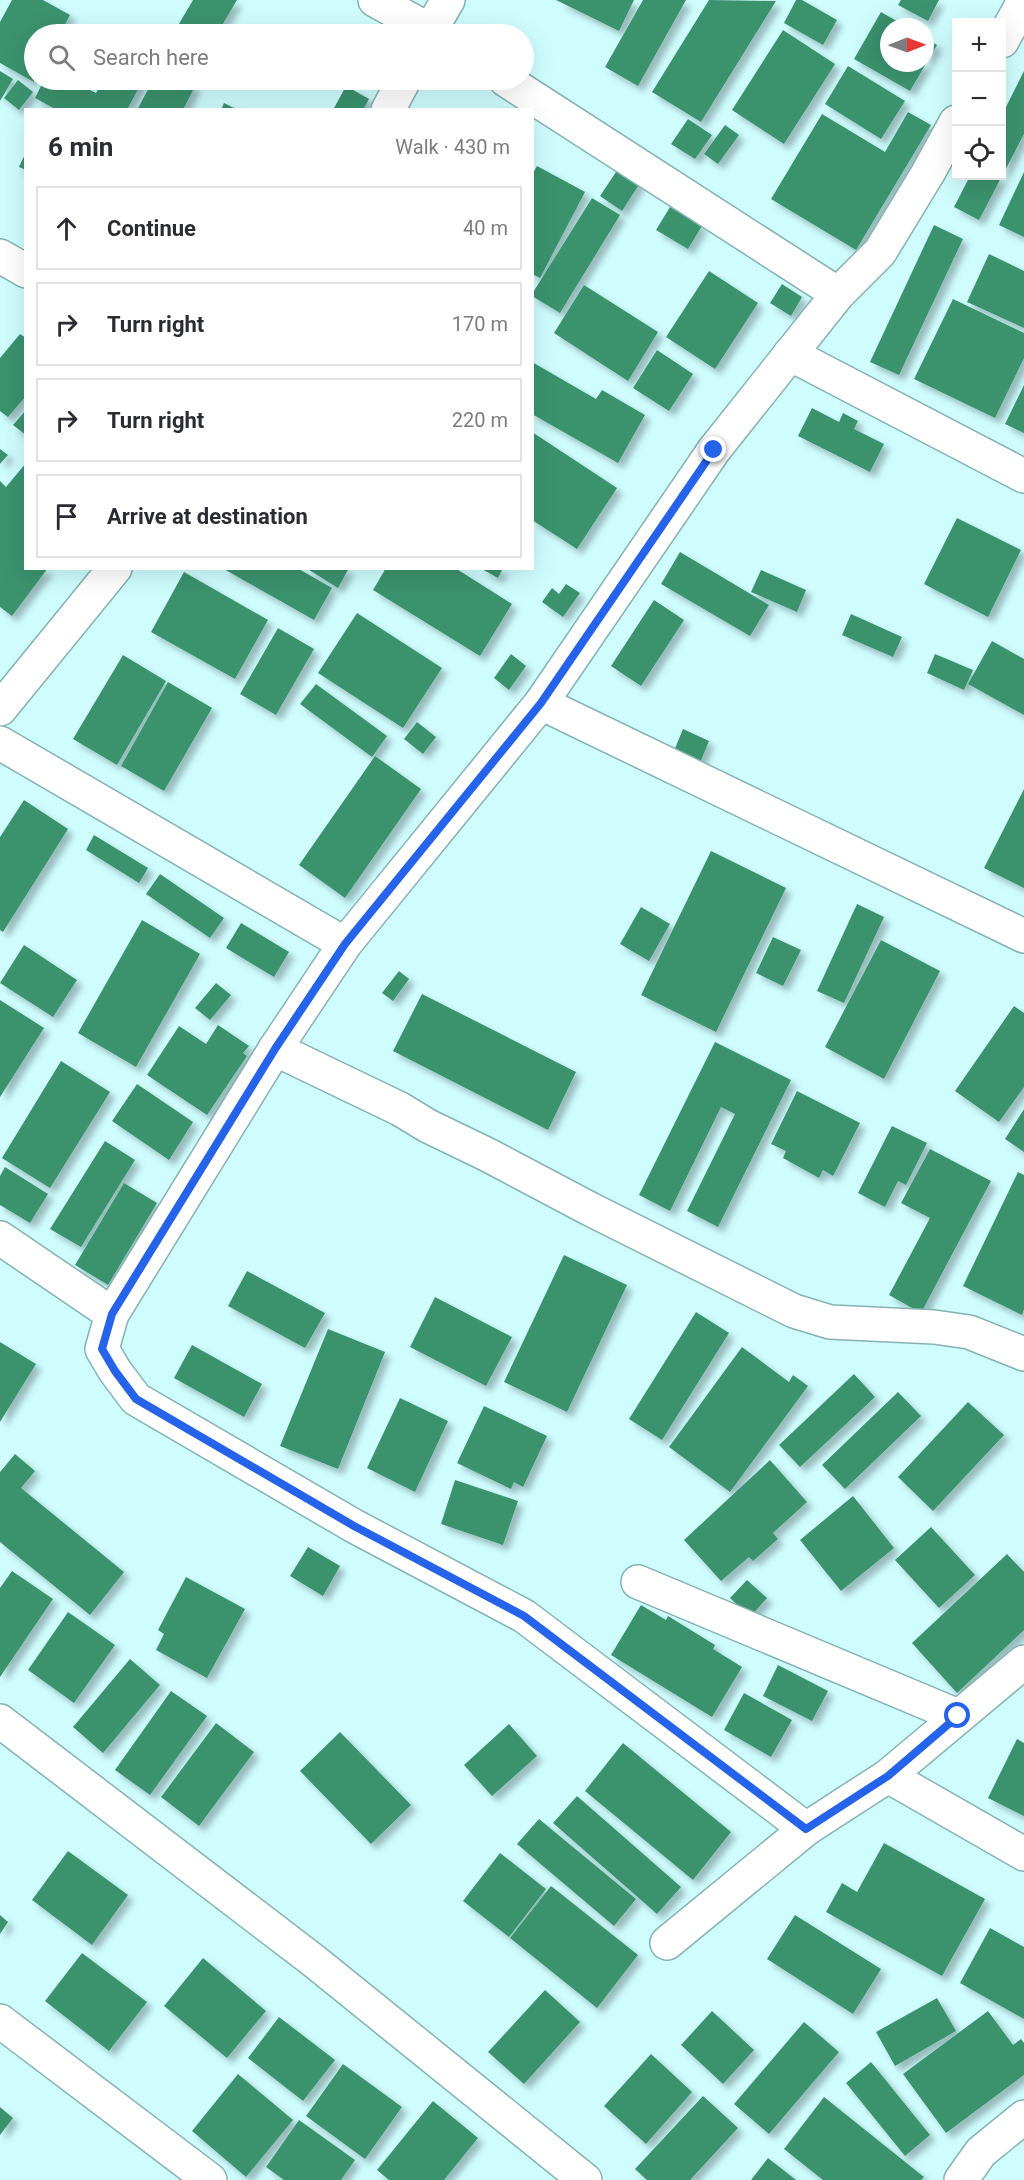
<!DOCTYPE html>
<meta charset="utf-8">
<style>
body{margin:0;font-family:Roboto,sans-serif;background:#f7f7f7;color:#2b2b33}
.controls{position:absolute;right:18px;top:18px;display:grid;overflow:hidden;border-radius:0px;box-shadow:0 6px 24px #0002}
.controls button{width:54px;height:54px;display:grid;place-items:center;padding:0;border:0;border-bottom:2px solid #e1e1e2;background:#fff;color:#2b2b33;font:30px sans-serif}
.compass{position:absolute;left:880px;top:18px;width:54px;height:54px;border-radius:50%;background:#fff;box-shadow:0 6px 24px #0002;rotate:89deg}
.stop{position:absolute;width:18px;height:18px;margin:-14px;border:4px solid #2563eb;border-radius:50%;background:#fff}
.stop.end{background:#2563eb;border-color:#fff;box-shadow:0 2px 6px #0008}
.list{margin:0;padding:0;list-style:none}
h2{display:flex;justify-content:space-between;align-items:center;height:78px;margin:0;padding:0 24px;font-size:26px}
h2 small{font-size:20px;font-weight:400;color:#7c7c81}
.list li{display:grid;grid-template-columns:39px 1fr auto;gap:18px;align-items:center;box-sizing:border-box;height:84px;margin:0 12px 12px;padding:0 12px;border:2px solid #e1e1e2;border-radius:0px}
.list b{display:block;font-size:22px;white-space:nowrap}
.list em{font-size:20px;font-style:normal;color:#7c7c81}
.icon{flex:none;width:33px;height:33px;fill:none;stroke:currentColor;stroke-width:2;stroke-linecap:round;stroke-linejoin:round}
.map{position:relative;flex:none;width:1024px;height:2180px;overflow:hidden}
.search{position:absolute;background:#fff;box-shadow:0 6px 24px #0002;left:24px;top:24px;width:510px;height:66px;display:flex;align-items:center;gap:15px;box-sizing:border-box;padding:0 21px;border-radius:33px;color:#7c7c81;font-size:22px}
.panel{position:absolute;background:#fff;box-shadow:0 6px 24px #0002;left:24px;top:108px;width:510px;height:462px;border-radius:0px}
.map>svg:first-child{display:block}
</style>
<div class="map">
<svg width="1024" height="2180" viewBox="0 0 1024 2180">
<defs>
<filter id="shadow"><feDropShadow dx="5.5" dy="5.5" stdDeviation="3" flood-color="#0004"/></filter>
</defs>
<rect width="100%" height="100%" fill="#cffdfe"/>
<g fill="#3b936e" filter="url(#shadow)">
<path d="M12,0H43L70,15L60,34H34V82L0,63V22Z"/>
<path d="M193,0H237L217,34H173Z"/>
<path d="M556,0H634L619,31Z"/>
<path d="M643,0H686L638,86L605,67Z"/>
<path d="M709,0L776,1L701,122L652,92Z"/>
<path d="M796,0H802L837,20L823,45L784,23Z"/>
<path d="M901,0H939L928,21L898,5Z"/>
<path d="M881,12L907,27H889V63H925V38L937,45L910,91L854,59Z"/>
<path d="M132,25L150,34H127Z"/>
<path d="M783,30L835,64L784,144L732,110Z"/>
<path d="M848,66L905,101L881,139L825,104Z"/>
<path d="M0,71L13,79L0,101Z"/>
<path d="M1024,71V134L979,220L954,207L970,176H1002V115Z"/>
<path d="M18,80L33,92L19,110L4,98Z"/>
<path d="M44,80H69L96,93L103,80H143L127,110H57L35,98Z"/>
<path d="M153,80H183L195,86L183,110H137Z"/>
<path d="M346,86L369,99L363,110H333Z"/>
<path d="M224,103L238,110H221Z"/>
<path d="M908,112L931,125L856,250L771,199L822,114L885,152Z"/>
<path d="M688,119L712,135L695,159L671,144Z"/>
<path d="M725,125L739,135L718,164L704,154Z"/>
<path d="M26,152V170L19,167Z"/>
<path d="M537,166L585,192L540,278L532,274V175Z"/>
<path d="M618,169L640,183L622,211L600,196Z"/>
<path d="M1024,172V237L999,225Z"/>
<path d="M592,198L620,215L560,313L532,296V294Z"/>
<path d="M670,207L702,226L688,249L656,230Z"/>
<path d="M934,225L963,239L899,375L870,362Z"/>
<path d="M989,254L1024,271V328L967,302Z"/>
<path d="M709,271L758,303L715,369L666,337Z"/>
<path d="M782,284L802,297L791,316L770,303Z"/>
<path d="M584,285L658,332L628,381L554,333Z"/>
<path d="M953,299L1024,333V358L995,418L914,379Z"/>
<path d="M20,334L26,338V396L8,417L0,411V358Z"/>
<path d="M657,350L693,374L669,411L633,388Z"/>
<path d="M532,362L596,399L602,390L645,415L618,463L532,414Z"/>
<path d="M1024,385V433L1005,424Z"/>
<path d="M812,408L839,422L843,413L858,421L854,429L884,444L870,472L798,436Z"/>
<path d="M26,410V435L13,425Z"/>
<path d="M532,432L617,488L577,549L532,520Z"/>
<path d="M0,449L8,455L0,464Z"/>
<path d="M26,463V568H48L12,616L0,607V481L6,487Z"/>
<path d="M957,518L1021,550L988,617L924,584Z"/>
<path d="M680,552L769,605L750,636L661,584Z"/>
<path d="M222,568H297L332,588L314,620Z"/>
<path d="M306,568H349L338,588Z"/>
<path d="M386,568H455L512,604L480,656L373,590Z"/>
<path d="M480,568H503L498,578Z"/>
<path d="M761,570L806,590L797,612L751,592Z"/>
<path d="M184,572L268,620L235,679L151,632Z"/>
<path d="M566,584L580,593L563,617L542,602L552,588L559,594Z"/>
<path d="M654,600L684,620L641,686L611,666Z"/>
<path d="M357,613L442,668L403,728L318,673Z"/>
<path d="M851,614L902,637L893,657L842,635Z"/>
<path d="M278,628L314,649L276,715L240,694Z"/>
<path d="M992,641L1024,659V715L968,684Z"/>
<path d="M511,654L526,666L509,690L494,678Z"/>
<path d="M935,654L973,670L964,690L927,673Z"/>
<path d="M123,655L166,681L117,765L73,739Z"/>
<path d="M168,682L212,708L164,791L121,766Z"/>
<path d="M316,684L387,736L372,757L300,704Z"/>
<path d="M417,722L436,737L423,754L404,739Z"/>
<path d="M683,729L709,741L700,763L674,751Z"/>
<path d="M375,756L421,789L345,898L299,865Z"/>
<path d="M1024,789V888L984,868Z"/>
<path d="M24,800L68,829L3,932L0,930V837Z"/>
<path d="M94,835L148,868L139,883L86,850Z"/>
<path d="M711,851L786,888L716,1032L641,995Z"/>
<path d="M160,874L224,918L210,938L146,894Z"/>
<path d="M857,904L884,917L844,1003L817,991Z"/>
<path d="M641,907L670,924L649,961L620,944Z"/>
<path d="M142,920L200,954L136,1067L78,1033Z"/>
<path d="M241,923L289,952L274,977L226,948Z"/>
<path d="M773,937L801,950L783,986L756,973Z"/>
<path d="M881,940L940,971L884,1079L825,1047Z"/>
<path d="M24,945L77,980L53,1017L0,983Z"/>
<path d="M399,971L409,979L393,1001L382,993Z"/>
<path d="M216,983L231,995L210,1020L195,1008Z"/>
<path d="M422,994L576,1072L548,1130L393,1051Z"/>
<path d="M0,1000L44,1028L0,1097Z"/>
<path d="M1014,1006L1024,1013V1087L999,1122L955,1091Z"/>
<path d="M218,1025L249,1046L243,1053L247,1056L207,1115L147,1075L179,1026L206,1044Z"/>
<path d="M715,1042L791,1080L718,1227L687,1211L735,1114L721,1107L670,1211L639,1195Z"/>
<path d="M61,1061L110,1092L50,1188L2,1158Z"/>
<path d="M137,1084L193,1122L169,1160L112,1121Z"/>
<path d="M797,1091L860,1123L833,1176L823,1170L819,1178L783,1158L786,1151L771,1144Z"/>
<path d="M1024,1109V1152L1005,1139Z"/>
<path d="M892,1126L927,1143L906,1185L898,1181L885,1207L858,1193Z"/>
<path d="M105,1141L135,1160L81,1247L50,1229Z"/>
<path d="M930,1149L991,1181L921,1313L889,1295L930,1218L901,1203Z"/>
<path d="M5,1167L48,1194L30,1223L0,1205V1176Z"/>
<path d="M1018,1172L1024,1175V1309L1022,1315L963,1286Z"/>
<path d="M124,1183L157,1203L108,1285L75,1265Z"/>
<path d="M564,1255L627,1285L567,1412L504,1382Z"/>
<path d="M247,1271L325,1313L305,1348L228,1306Z"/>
<path d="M435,1297L512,1337L486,1386L410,1347Z"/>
<path d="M696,1312L729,1333L662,1440L629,1419Z"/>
<path d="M328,1329L385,1352L338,1469L280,1446Z"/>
<path d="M0,1342L36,1364L0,1422Z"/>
<path d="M192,1345L262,1384L244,1417L174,1378Z"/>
<path d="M742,1347L789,1382L793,1375L808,1386L730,1492L669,1447Z"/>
<path d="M854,1374L875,1397L800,1467L779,1445Z"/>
<path d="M898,1392L921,1416L845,1489L822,1465Z"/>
<path d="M400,1398L448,1421L415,1492L367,1468Z"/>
<path d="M968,1402L1004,1435L933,1511L898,1477Z"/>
<path d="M484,1406L547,1436L523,1487L514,1482L511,1489L457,1463Z"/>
<path d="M15,1454L35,1471L21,1488L124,1572L90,1615L0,1542V1472Z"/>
<path d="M770,1460L807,1502L773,1533L778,1539L753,1561L749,1557L721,1581L684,1540Z"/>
<path d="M455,1480L518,1501L503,1545L441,1524Z"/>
<path d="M853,1496L894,1548L841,1591L800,1540Z"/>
<path d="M931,1527L975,1575L939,1608L895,1560Z"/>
<path d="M308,1547L340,1566L323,1596L290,1576Z"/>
<path d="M1007,1554L1024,1572V1630L957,1693L912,1643Z"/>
<path d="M12,1571L53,1599L0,1677V1588Z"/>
<path d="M186,1577L245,1609L207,1678L156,1650L164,1634L158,1630Z"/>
<path d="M747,1580L767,1598L750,1617L730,1598Z"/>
<path d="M641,1605L666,1620L668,1616L715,1645L713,1649L742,1667L712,1717L611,1655Z"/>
<path d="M68,1612L115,1645L74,1703L28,1670Z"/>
<path d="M130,1659L160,1685L103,1753L73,1727Z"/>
<path d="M778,1665L828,1691L812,1721L763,1696Z"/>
<path d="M171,1691L207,1716L150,1795L115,1770Z"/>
<path d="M744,1693L792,1720L771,1757L724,1730Z"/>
<path d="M216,1723L254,1752L199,1826L161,1797Z"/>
<path d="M509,1724L537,1756L492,1796L464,1765Z"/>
<path d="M340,1732L411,1805L371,1844L300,1771Z"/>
<path d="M1017,1739L1024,1743V1816L988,1798Z"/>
<path d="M623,1743L731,1832L693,1880L585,1791Z"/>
<path d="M577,1796L681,1887L657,1914L553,1823Z"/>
<path d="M539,1819L636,1899L614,1926L517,1844Z"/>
<path d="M884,1843L985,1899L942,1976L826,1912L842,1883L857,1892Z"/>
<path d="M68,1851L128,1895L92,1945L32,1900Z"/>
<path d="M500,1853L546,1889L509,1937L463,1901Z"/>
<path d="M551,1886L638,1955L597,2008L510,1938Z"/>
<path d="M0,1915L8,1922L0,1934Z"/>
<path d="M795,1915L881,1969L853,2014L767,1959Z"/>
<path d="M990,1928L1024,1947V2019L960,1983Z"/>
<path d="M82,1953L147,2002L109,2051L45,2001Z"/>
<path d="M203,1958L266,2011L227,2058L164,2006Z"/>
<path d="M545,1990L580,2022L524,2084L488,2052Z"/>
<path d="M937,1998L956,2031L895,2066L876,2032Z"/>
<path d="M712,2011L754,2050L723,2084L681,2045Z"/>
<path d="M988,2011L1013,2045L1021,2039L1024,2043V2075L946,2133L903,2074Z"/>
<path d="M279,2017L335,2060L303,2101L248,2058Z"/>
<path d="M804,2022L839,2052L769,2134L734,2104Z"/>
<path d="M651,2054L692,2092L646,2144L604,2106Z"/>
<path d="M871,2062L930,2135L905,2156L846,2083Z"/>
<path d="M343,2064L402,2107L365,2159L306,2116Z"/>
<path d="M238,2074L293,2120L246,2177L192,2131Z"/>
<path d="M703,2096L738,2128L690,2180H647L635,2169Z"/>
<path d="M824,2097L924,2177L921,2180H823L784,2149Z"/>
<path d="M433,2101L478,2138L444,2180H389L377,2170Z"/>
<path d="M0,2107L13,2118L0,2135Z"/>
<path d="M299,2120L355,2160L341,2180H284L266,2167Z"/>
<path d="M768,2158L796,2180H751Z"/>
</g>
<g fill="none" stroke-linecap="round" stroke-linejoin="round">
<g stroke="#85b2b2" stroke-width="36">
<g id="minor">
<path d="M375,0L436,34"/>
<path d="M428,34L448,0"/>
<path d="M1002,41L1024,1"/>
<path d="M506,80L838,294"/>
<path d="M388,110L404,80"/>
<path d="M0,256L26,271"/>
<path d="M790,354L1024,476"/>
<path d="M541,703L1024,936"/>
<path d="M0,709L115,568"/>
<path d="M0,743L345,944"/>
<path d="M275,1049L400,1109L428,1126L488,1155L590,1209L794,1311L830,1322L934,1327L969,1332L1024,1354"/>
<path d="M0,1238L112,1314"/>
<path d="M638,1582L958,1716"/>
<path d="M0,1721L314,1961L585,2180"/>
<path d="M888,1776L1024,1854"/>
<path d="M806,1829L524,1616L354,1526L136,1399L115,1371L102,1349L112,1314L275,1049L345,944L541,703L714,450L838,294L880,252L928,173L956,122"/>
<path d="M667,1943L806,1829L888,1776L1024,1662"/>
<path d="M0,2021L210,2180"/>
<path d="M961,2180L981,2152L1024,2117"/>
</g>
</g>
<use href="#minor" stroke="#fff" stroke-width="33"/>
</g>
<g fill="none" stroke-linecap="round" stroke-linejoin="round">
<path stroke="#2563eb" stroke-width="8" d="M714,450L541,703L345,944L275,1049L112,1314L102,1349L115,1371L136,1399L354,1526L524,1616L806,1829L888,1776L958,1716"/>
</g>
</svg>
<div class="controls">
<button>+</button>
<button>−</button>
<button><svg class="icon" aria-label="locate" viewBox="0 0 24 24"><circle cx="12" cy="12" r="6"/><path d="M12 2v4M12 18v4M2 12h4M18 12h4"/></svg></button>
</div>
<svg class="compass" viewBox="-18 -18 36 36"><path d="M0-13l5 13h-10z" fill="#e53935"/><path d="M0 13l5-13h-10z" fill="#7c7c81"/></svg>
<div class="stop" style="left:958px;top:1716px"></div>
<div class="stop end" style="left:714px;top:450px"></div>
<div class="search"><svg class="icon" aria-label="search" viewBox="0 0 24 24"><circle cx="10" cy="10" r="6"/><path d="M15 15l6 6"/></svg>Search here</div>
<section class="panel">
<h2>6 min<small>Walk · 430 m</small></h2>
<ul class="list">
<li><svg class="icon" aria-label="ahead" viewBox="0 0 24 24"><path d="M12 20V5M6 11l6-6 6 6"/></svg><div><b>Continue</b></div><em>40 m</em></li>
<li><svg class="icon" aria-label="right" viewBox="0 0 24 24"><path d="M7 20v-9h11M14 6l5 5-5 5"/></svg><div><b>Turn right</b></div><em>170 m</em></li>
<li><svg class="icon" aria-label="right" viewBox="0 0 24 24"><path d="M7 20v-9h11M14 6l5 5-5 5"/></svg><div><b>Turn right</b></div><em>220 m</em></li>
<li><svg class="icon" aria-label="arrive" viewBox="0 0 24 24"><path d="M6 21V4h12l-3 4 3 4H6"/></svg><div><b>Arrive at destination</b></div></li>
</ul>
</section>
</div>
